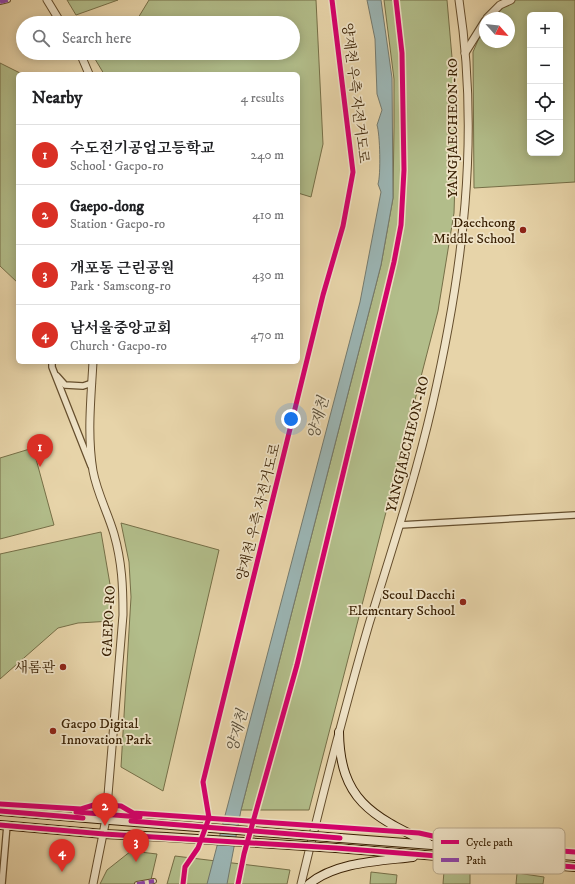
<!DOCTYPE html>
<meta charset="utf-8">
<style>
body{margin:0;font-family:"IM FELL DW Pica","Noto Serif KR",serif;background:#f6f6f6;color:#202124}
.controls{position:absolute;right:12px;top:12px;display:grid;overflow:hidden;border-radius:6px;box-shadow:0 2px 10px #0003}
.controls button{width:36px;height:36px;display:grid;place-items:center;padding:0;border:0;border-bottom:1px solid #e0e0e0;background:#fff;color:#202124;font:20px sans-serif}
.compass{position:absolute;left:479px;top:12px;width:36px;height:36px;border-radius:50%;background:#fff;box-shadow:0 2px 10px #0003;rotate:117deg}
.you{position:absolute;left:291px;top:419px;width:14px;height:14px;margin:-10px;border:3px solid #fff;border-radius:50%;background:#1a73e8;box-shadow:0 0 0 6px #1a73e833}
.badge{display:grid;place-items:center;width:26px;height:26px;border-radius:50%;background:#d93025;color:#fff;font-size:13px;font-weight:700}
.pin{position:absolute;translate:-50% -33px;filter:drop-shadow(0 1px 2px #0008)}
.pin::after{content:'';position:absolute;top:21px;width:14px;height:12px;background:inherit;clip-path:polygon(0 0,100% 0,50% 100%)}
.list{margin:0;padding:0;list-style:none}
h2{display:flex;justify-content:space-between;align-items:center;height:52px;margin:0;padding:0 16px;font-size:17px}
h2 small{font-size:13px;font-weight:400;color:#757577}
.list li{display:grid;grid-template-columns:26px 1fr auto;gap:12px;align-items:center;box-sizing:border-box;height:60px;padding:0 16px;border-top:1px solid #e0e0e0}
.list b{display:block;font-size:15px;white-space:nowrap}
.list p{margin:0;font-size:13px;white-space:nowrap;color:#757577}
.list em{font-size:13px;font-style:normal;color:#757577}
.icon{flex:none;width:22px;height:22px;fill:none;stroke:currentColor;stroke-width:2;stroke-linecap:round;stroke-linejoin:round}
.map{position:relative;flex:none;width:575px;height:884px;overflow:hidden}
.search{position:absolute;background:#fff;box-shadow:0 2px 10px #0003;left:16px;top:16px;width:284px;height:44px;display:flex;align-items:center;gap:10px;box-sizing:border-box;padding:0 14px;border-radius:22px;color:#757577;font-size:15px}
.panel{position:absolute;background:#fff;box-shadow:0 2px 10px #0003;left:16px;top:72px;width:284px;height:292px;border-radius:6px}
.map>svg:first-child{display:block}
</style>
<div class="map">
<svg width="575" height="884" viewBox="0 0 575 884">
<rect width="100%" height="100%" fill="#e7d4a9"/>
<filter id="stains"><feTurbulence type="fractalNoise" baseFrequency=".005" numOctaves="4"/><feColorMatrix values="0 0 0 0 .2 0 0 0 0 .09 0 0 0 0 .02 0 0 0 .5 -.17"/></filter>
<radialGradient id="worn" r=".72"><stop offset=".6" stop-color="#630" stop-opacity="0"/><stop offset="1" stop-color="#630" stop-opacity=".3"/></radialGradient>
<g fill="#b2bd8a" stroke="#766f47" fill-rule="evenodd">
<path d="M67,0H118L76,15Z"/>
<path d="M149,0H316L323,144L311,197L298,193V74H104L95,59L110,53H293V23H135Z"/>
<path d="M384,0H447L457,115L454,213L438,311L309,810H241L381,265L393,198L394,127V79Z"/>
<path d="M507,0H575V182L474,188L473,52L485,24V42H509V18H489ZM530,15H560V153H530Z"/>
<path d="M0,63L22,74H18V283L0,266Z"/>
<path d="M33,448L54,525L0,539V458Z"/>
<path d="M121,523L219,550L163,791L121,767L131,597L129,562Z"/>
<path d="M101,532L111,590L112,621L78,623L58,628L0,679V554Z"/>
<path d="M131,851L157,854L150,884H100L107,870Z"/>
<path d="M175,856L290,870L287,884H167Z"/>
<path d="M444,871L470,872V884H443Z"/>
<path d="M371,872L397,875L396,884H370Z"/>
<path d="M517,873L544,877L543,884H516Z"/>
</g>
<path fill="#9bb5b4" stroke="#747a6e" d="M367,0H381L392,78L393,198L381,265L241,810L227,884H207L360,302L381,192L378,184C381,175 380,134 377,125L382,110L377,94L375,39Z"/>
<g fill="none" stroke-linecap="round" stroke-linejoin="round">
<g stroke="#654e2d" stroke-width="6">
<g id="pedestrian">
<path d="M0,2L8,0"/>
<path d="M137,884L154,881"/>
</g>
</g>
<g stroke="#654e2d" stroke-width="8">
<g id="minor">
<path d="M52,362V367L91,466"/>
<path d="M57,376L65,385L83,386L92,383"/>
<path d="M400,525L575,515"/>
<path d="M2,884L7,825"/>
</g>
</g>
<g stroke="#654e2d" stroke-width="9">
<g id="tertiary">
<path d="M47,0L61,23"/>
<path d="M487,18L500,5L511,0"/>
<path d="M80,53L89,74"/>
<path d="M465,53L485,21"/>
<path d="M93,884L106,819L123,615C123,587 122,562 114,534C108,513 97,493 93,471C87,435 91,398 93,362"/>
<path d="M301,884C322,797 344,710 369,624C391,552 415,480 432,406C463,271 480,138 459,0"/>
</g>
</g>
<g stroke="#3a2104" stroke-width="10">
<g id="secondary">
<path d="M339,732C340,801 373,816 428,843"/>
<path d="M0,811L171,825"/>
<path d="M0,825L104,834L166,837"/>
<path d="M340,838L575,856"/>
<path d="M336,848L575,867"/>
<path d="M309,884C336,862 379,861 413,857"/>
</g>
</g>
<use href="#pedestrian" stroke="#efe3c7" stroke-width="4"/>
<use href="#minor" stroke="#efe3c7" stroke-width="5.5"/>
<use href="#tertiary" stroke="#efe3c7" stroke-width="7"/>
<use href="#secondary" stroke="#efe3c7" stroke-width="8"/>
<g stroke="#3a2104" stroke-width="10" stroke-linecap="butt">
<g id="secondary-bridge">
<path d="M171,825L340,838"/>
<path d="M166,837L336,848"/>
</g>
</g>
<use href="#secondary-bridge" stroke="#efe3c7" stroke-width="8"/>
<g stroke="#8e44ad" stroke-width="4" stroke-dasharray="8 4" stroke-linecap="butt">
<path d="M0,2L8,0"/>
<path d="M137,884L154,881"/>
</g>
<g stroke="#efe3c7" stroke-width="8">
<g id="cycleway">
<path d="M0,804L81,809L97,804L121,806L133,813L419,833L469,844L575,852"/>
<path d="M0,811L83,818"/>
<path d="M76,812L140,817"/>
<path d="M131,821L340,838"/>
<path d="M0,825L104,834L336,848L575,867"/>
<path d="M183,884L185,867L198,848L209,818L203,782L323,295L343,226L353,172L332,0"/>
<path d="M238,884L244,854L297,665L394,262L401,225L404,170L402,53L396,0"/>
</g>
</g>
<use href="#cycleway" stroke="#d6006c" stroke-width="5"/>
</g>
<g fill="#8f2418" stroke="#efe3c7" stroke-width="1.5">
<circle cx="523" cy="230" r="4"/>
<circle cx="463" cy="602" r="4"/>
<circle cx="63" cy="667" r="4"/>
<circle cx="53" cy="731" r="4"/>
</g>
<g text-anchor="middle" stroke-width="3.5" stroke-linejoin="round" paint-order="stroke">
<g font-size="14" fill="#3a2104" stroke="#efe3c7">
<text transform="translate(356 93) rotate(83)" y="5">양재천 우측 자전거도로</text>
<text transform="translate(452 128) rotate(-90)" y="5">YANGJAECHEON-RO</text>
<text transform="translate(407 444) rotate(-76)" y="5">YANGJAECHEON-RO</text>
<text transform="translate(258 512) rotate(-76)" y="5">양재천 우측 자전거도로</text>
<text transform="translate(108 621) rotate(-87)" y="5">GAEPO-RO</text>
</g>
<g font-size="14" fill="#3a2104" stroke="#efe3c7" text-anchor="end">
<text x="515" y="227">Daecheong<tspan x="515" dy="16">Middle School</tspan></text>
<text x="455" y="599">Seoul Daechi<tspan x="455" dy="16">Elementary School</tspan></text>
<text x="55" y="672">새롬관</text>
<text x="61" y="728" text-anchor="start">Gaepo Digital<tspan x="61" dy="16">Innovation Park</tspan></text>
</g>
<g font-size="15" font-style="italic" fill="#574d39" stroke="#efe3c7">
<text transform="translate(318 418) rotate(-75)" y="5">양재천</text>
<text transform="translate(237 731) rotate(-75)" y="5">양재천</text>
</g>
</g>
<rect x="433" y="828" width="132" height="46" rx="6" fill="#efe3c7" stroke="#b9a98c" stroke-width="1"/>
<rect x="441" y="840" width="18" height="4" fill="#d6006c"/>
<rect x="441" y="858" width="18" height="4" fill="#8e44ad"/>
<g font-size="11" fill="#3a2104">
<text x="466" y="846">Cycle path</text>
<text x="466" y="864">Path</text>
</g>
<rect width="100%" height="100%" filter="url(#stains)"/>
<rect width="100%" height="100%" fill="url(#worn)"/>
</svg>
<div class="controls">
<button>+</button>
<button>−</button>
<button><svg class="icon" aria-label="locate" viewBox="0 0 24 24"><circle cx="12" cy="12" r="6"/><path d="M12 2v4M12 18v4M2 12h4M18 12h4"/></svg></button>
<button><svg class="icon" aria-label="layers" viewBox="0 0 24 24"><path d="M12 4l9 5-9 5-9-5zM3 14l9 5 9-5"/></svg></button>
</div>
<svg class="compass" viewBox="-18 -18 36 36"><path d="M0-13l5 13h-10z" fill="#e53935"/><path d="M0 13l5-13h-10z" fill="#757577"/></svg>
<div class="you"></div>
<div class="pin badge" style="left:40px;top:467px">1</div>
<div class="pin badge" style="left:105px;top:826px">2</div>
<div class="pin badge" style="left:136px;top:862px">3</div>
<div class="pin badge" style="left:62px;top:872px">4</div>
<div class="search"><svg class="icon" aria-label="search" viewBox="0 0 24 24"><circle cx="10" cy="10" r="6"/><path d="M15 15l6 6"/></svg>Search here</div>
<section class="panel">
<h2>Nearby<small>4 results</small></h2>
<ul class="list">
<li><span class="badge">1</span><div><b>수도전기공업고등학교</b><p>School · Gaepo-ro</p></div><em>240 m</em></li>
<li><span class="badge">2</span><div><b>Gaepo-dong</b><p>Station · Gaepo-ro</p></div><em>410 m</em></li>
<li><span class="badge">3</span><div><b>개포동 근린공원</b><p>Park · Samseong-ro</p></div><em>430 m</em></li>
<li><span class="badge">4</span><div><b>남서울중앙교회</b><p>Church · Gaepo-ro</p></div><em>470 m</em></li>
</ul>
</section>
</div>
